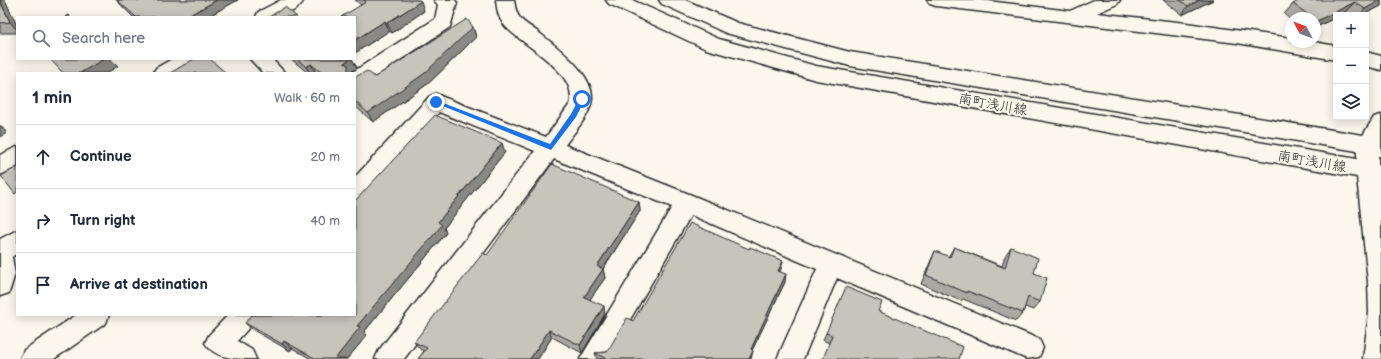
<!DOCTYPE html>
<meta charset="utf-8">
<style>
body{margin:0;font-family:"Balsamiq Sans","Klee One",sans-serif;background:#f6f6f7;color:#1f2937}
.controls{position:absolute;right:12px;top:12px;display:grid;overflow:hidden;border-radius:0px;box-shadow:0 2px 10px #0003}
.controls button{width:36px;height:36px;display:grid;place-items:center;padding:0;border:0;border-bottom:1px solid #e0e1e3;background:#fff;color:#1f2937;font:20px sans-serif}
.compass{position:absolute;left:1285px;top:12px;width:36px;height:36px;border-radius:50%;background:#fff;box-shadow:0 2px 10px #0003;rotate:311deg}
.stop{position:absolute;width:12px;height:12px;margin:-9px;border:3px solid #1a73e8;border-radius:50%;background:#fff}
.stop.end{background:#1a73e8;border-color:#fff;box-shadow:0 1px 4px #0008}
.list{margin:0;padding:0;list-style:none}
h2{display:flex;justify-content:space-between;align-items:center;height:52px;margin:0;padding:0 16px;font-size:17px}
h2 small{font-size:13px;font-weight:400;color:#747a83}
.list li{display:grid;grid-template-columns:26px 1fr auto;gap:12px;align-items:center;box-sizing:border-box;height:64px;padding:0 16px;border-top:1px solid #e0e1e3}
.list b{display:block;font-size:15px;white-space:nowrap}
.list em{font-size:13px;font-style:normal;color:#747a83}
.icon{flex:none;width:22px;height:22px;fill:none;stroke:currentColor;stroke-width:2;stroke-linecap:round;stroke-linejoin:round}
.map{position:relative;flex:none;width:1381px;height:359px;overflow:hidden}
.search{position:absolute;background:#fff;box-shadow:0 2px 10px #0003;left:16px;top:16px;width:340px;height:44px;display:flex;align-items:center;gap:10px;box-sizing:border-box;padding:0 14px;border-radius:0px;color:#747a83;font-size:15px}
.panel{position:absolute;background:#fff;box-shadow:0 2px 10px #0003;left:16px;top:72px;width:340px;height:244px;border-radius:0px}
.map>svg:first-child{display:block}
</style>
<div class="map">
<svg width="1381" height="359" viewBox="0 0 1381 359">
<rect width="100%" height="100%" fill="#fbf7ec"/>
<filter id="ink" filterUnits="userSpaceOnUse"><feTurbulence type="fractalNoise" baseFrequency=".025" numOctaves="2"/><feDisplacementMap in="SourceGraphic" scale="8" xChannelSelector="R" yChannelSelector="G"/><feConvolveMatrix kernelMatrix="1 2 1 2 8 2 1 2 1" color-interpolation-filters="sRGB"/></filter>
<g filter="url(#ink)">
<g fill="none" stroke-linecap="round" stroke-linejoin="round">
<g stroke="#2b2b2b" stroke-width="3">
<g id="minor">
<path d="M281,0H304C294,17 273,17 256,17L258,12Z"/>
<path d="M434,0H455L457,3L450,27L362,85L355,87V73H351L435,19L438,5Z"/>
<path d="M496,0H514C517,21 522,20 538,32C556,46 592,73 592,97C592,114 574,132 565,145L694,196L1039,339L1043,348L1039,357L1027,359L837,278L803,359H777L817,269L691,215L607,359H580L672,207L554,159L404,359H375L379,350L535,151L439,112L363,199L355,201V177L429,97L436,94L443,97L546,137L570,104C579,72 523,46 505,26C498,18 497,9 496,0Z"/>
<path d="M606,0H632L719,39L816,66L1357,159V151L850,66L726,33L662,4L659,0H685L738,23L850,52L1363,135L1374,117L1381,115V156H1378V165L1381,166V359H1363L1369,313L1368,282L1357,177L816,80L706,49L609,4Z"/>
<path d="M927,0H980L1070,11L1094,0H1120L1117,4L1097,13L1186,23L1291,38V42H1314L1336,46V60L1237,43L936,6L930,4Z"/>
<path d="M1366,52L1381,56V70L1366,66Z"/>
<path d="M172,59H198C189,75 169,73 153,73L156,68Z"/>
<path d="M250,59H272L285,73H263Z"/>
<path d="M17,147V167L0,175V155Z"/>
<path d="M17,230V253L12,257L15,274L9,293L0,296V239Z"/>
<path d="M76,315H109L106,323L54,359H20L24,350Z"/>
<path d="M228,315H256L253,323L237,341L252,350L256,359C236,359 215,359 205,343L209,335Z"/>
</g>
</g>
<use href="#minor" fill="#fbf7ec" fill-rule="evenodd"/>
</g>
<g fill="#aba9a2" stroke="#2b2b2b">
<path d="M0,0H5L17,26V33H0Z"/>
<path d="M116,0H238L207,17H133Z"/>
<path d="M355,0H419L424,11L392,33L389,31L355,53V17L361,5Z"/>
<path d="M1163,0H1213L1182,15Z"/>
<path d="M1381,0V6L1363,15H1348L1345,12L1336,15V17L1315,28V18H1291V20L1284,14L1293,4Z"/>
<path d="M473,27L476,37L429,83L373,122L355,106V77H375Z"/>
<path d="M291,59H352L357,68L352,71L353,73H308Z"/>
<path d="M505,152L444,228L446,233L364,332L367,335L347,359H311L292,348L290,351L253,330L245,323Z"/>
<path d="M639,202L640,211L603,269L605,278L590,299L605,314L582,353L552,337L538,359H418L424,351L420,349L414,342Z"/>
<path d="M954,247L1002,266L1005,256L1011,247L1034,273L1040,302L1033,310L1025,307L1023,313L1016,321L963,299L961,301L921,284L931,260L935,251L948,257Z"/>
<path d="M749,249L783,261L780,271L785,282L752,350L751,359H597L595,353L607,352L633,321Z"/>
<path d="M878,311L829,343L823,340L826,333Z"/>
</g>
<g fill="#8b8984" stroke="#2b2b2b">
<path d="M0,0H5L17,26V30L10,22Z"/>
<path d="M217,0H238L207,17H186Z"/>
<path d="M1200,0H1213L1182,15L1188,6Z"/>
<path d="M1381,0V6L1363,15H1359L1365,9Z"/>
<path d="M421,1L424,11L392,33L387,23Z"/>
<path d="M1355,2L1345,12L1340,15H1336V17L1315,28V23L1317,21Z"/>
<path d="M385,21L389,31L355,53V40Z"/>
<path d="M473,27L476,37L429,83L373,122L368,113Z"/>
<path d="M104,59H111L118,66L107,73H80Z"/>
<path d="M350,59H352L357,68L352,71L353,73H348L344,63Z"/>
<path d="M311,64L316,73H310L306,67Z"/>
<path d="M0,125L7,133L0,137Z"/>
<path d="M502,143L505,152L444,228L446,233L364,332L367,335L347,359H335L357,326L438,222Z"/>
<path d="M639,202L640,211L599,275L597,266Z"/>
<path d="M783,261L781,269L776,279L778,271Z"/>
<path d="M603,269L605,278L586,305L584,297Z"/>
<path d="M786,274L785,282L749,357L751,349Z"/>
<path d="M604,306L605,314L582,353L580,345Z"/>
<path d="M549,330L552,337L538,359H530Z"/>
<path d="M284,341L292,348L290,351L282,344Z"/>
<path d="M753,351L751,359H749Z"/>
</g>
<g fill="#c7c4bc" stroke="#2b2b2b">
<path d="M117,0H217L186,17H136Z"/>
<path d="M364,0H419L421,1L387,23L385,21L355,40V17H341L366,2Z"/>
<path d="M1180,0H1200L1188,6Z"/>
<path d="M1300,0H1381L1365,9L1355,2L1317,21L1315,20V18H1313L1293,4Z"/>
<path d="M0,1L10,22L0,23Z"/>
<path d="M285,7L297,17H269Z"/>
<path d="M69,15L70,17H65Z"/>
<path d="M467,19L473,27L425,73L368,113L355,101V77L367,71L375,77Z"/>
<path d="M50,59H104L80,73H63Z"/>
<path d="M194,59H210L226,73H170Z"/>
<path d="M297,59H350L344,63L348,65V73H322L311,64L306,67Z"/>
<path d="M435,115L502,143L438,222L442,225L357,326L360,327L335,359H316L284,341L282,344L245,323L252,315H355V201Z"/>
<path d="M552,164L639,202L597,266L603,269L584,297L604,306L580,345L549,330L530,359H418L427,348L414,342L483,253L487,255Z"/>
<path d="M17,167V192L15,194L1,176Z"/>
<path d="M690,223L749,249L750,247L783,261L778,271L786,274L751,349L753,351L749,359H607L595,353L607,352L627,318L633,321Z"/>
<path d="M954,247L1005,268L1011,247L1038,258L1034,273L1047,278L1040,302L1028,297L1023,313L967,291V293L926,275L935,251L950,257Z"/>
<path d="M846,287L882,302L878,311L963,347L959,359H823L832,335L826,333Z"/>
</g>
</g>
<path fill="#1a73e8" d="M580,97L585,99L576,117L551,150L433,102L438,101L550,144L571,114Z"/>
<g text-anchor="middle" stroke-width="4" stroke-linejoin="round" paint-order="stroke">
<g font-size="14" fill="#2b2b2b" stroke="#fbf7ec">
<text transform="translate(993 104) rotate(10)" y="5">南町浅川線</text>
<text transform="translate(1312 161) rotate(10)" y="5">南町浅川線</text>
</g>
</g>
</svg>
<div class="controls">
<button>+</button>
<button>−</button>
<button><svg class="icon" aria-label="layers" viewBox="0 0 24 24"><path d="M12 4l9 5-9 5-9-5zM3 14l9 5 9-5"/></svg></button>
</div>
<svg class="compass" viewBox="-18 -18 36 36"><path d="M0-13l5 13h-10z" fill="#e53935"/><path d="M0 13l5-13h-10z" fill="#747a83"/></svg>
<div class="stop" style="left:582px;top:99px"></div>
<div class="stop end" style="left:436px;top:102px"></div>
<div class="search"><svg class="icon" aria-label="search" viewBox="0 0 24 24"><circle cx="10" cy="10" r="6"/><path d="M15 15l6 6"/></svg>Search here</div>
<section class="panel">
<h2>1 min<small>Walk · 60 m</small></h2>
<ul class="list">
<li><svg class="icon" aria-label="ahead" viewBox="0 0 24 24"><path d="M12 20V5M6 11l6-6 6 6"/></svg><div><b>Continue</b></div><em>20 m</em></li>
<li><svg class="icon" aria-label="right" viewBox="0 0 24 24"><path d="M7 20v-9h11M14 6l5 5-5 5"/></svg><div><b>Turn right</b></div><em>40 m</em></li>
<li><svg class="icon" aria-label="arrive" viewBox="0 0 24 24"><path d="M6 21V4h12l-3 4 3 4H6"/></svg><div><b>Arrive at destination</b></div></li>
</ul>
</section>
</div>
